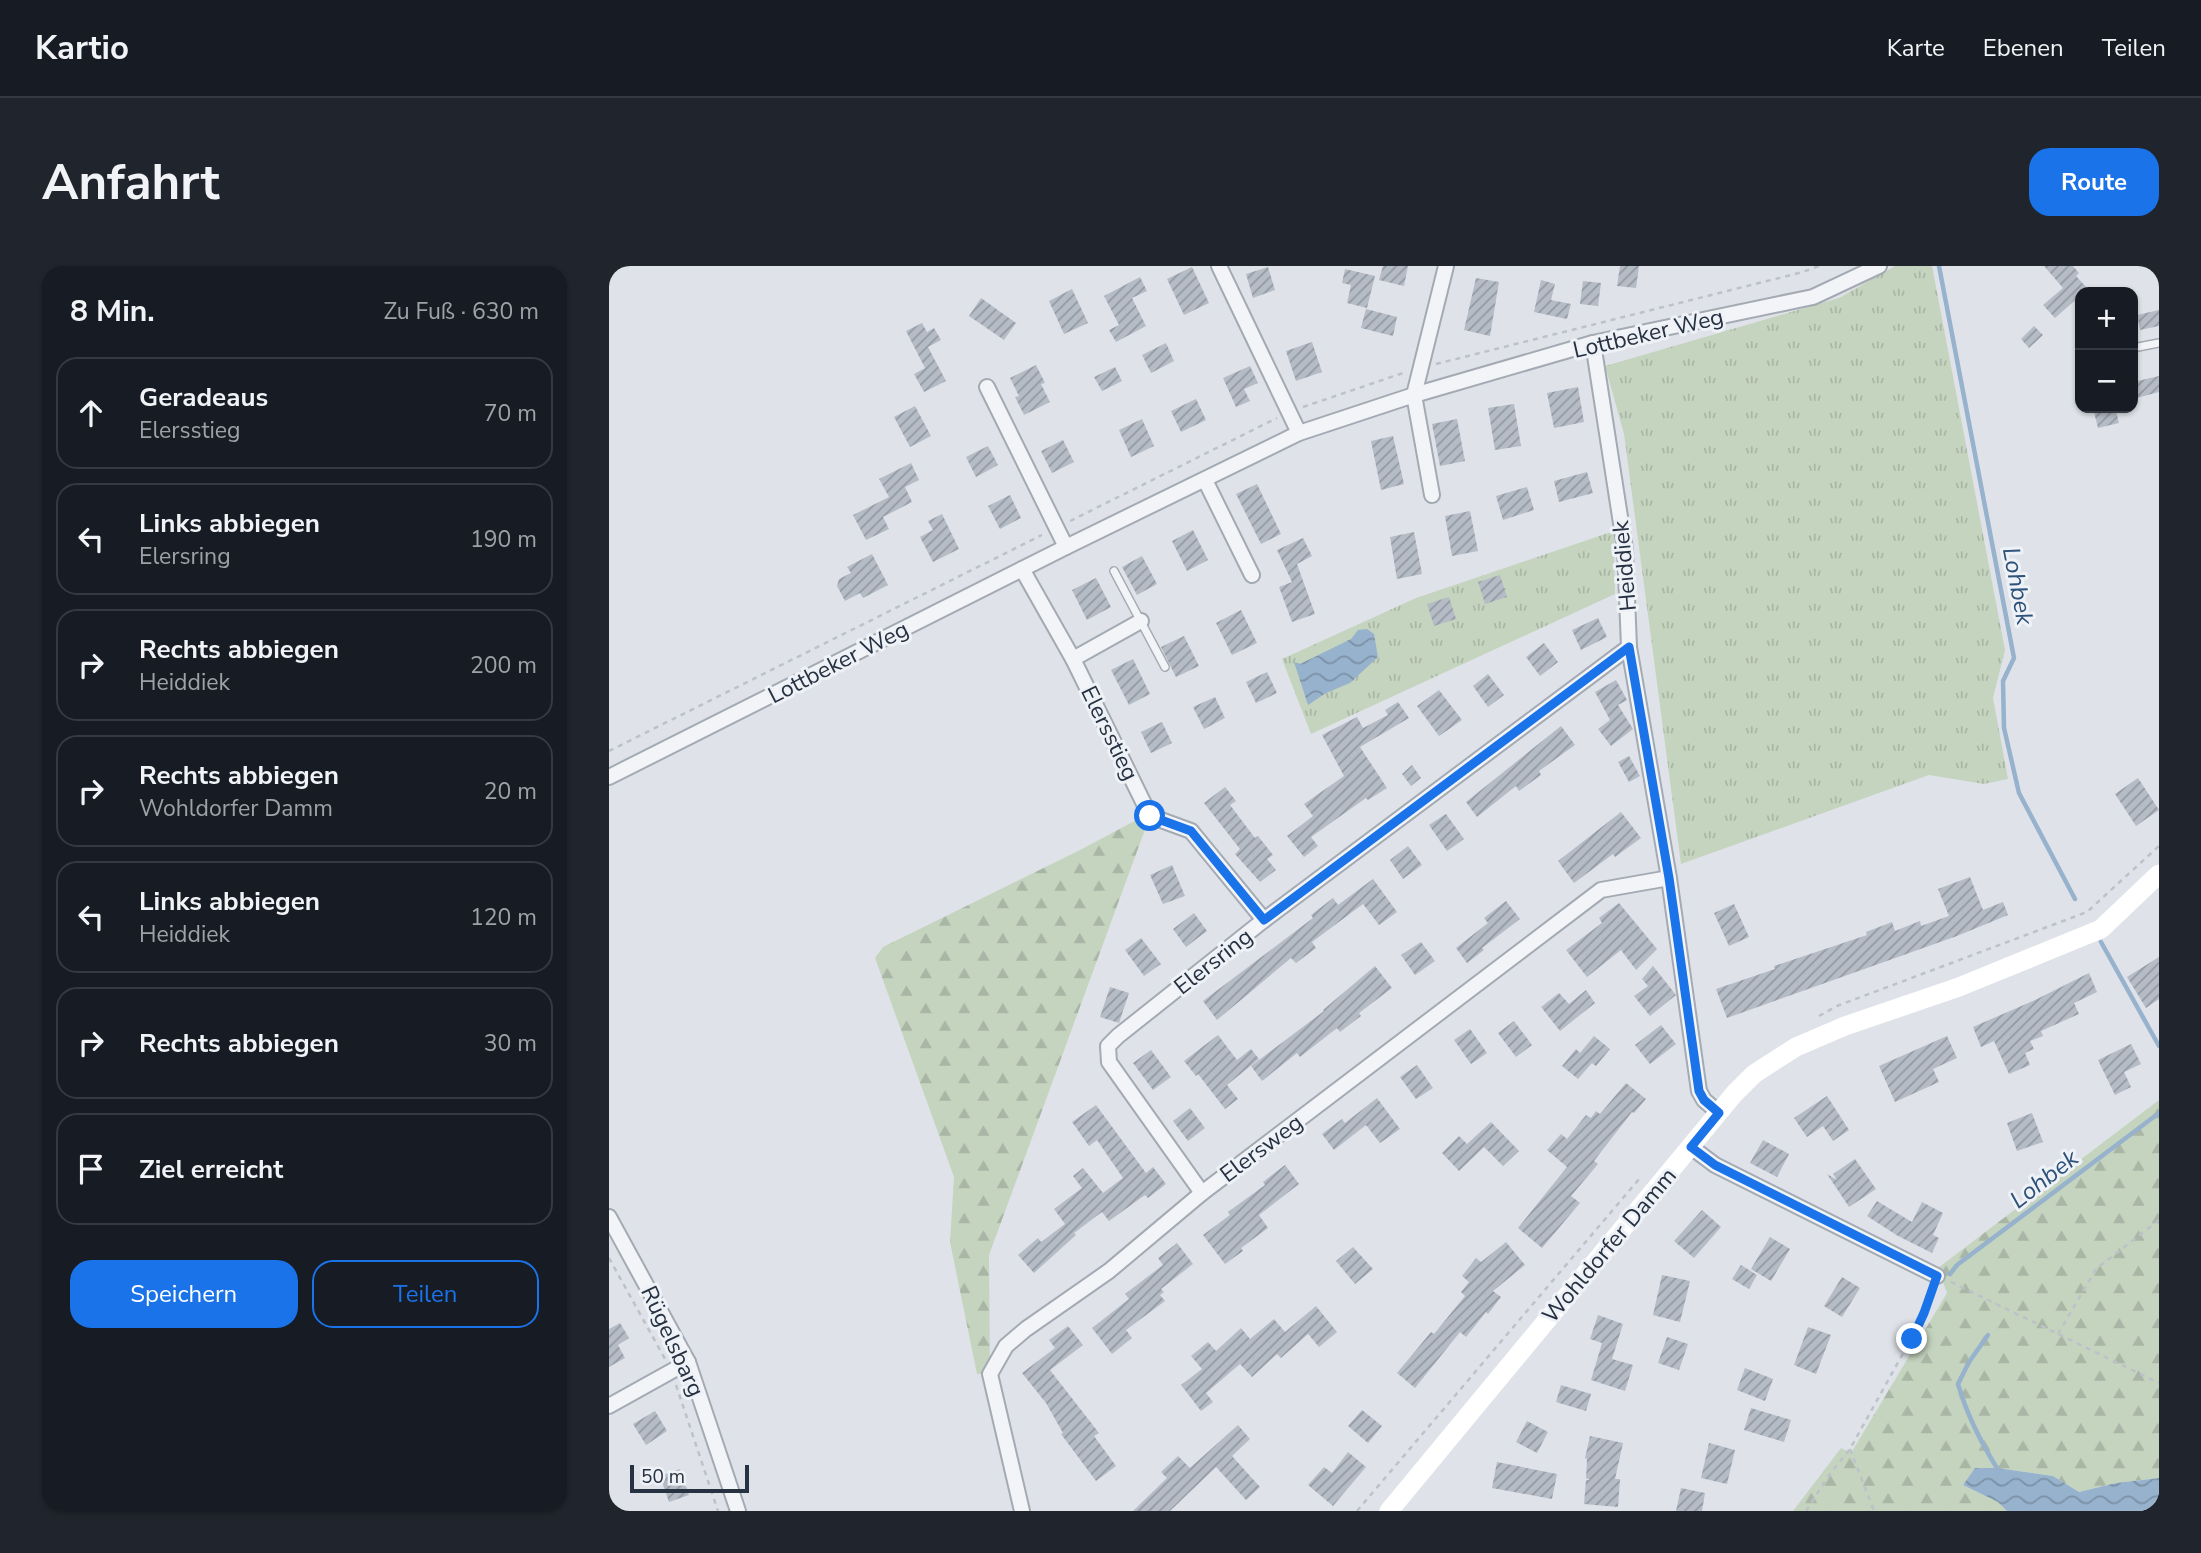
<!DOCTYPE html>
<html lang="de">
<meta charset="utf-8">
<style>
body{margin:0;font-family:"Nunito Sans",sans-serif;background:#20242c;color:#f1f3f6}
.controls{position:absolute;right:21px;top:21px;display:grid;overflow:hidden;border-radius:14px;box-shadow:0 2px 5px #0004}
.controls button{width:63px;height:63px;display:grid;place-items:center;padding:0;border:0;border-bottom:2px solid #363941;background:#171b24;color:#f1f3f6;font:35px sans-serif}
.scale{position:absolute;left:21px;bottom:18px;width:119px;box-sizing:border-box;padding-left:7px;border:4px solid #263141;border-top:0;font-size:19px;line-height:24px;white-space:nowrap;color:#263141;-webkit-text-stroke:5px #eef2f7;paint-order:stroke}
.stop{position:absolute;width:21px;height:21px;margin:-16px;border:5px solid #1a73e8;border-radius:50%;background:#fff}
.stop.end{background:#1a73e8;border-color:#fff;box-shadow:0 2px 7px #0008}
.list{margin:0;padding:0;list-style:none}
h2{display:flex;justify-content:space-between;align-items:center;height:91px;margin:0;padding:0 28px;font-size:30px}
h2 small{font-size:23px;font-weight:400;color:#9ea1a6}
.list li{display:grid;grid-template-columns:46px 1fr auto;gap:21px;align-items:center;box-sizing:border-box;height:112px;margin:0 14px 14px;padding:0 14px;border:2px solid #363941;border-radius:21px}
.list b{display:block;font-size:26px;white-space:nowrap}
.list p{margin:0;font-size:23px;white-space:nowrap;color:#9ea1a6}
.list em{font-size:23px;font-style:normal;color:#9ea1a6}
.actions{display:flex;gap:14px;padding:21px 28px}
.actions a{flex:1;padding:16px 0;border:2px solid #1a73e8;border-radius:21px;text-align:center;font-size:24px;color:#1a73e8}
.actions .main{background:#1a73e8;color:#fff}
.icon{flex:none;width:38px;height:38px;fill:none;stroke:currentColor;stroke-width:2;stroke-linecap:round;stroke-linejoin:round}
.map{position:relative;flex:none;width:1550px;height:1245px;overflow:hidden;border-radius:21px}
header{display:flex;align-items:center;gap:42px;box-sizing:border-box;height:98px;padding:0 35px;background:#171b24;border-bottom:2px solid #363941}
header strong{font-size:33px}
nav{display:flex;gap:38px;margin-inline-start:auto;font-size:24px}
.intro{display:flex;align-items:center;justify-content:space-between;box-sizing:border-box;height:168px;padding:0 42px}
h1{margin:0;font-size:49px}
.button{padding:18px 32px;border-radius:21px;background:#1a73e8;color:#fff;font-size:24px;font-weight:700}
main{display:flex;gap:42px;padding:0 42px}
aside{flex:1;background:#171b24;border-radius:21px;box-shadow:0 2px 5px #0004}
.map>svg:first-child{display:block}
</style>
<header>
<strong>Kartio</strong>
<nav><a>Karte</a><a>Ebenen</a><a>Teilen</a></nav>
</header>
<div class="intro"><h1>Anfahrt</h1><a class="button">Route</a></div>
<main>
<aside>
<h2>8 Min.<small>Zu Fuß · 630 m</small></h2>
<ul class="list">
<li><svg class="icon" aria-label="ahead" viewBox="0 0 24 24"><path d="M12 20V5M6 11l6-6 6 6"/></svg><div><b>Geradeaus</b><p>Elersstieg</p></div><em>70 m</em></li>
<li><svg class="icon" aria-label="left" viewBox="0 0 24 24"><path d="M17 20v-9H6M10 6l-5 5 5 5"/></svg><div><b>Links abbiegen</b><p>Elersring</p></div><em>190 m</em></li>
<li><svg class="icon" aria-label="right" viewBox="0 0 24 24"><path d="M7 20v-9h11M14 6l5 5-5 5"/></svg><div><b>Rechts abbiegen</b><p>Heiddiek</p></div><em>200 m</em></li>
<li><svg class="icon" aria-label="right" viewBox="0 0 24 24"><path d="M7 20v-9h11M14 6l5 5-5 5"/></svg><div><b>Rechts abbiegen</b><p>Wohldorfer Damm</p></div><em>20 m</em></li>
<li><svg class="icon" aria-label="left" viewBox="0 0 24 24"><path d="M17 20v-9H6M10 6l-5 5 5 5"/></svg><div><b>Links abbiegen</b><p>Heiddiek</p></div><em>120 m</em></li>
<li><svg class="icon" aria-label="right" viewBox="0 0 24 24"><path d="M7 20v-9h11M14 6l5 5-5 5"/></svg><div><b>Rechts abbiegen</b></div><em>30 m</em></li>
<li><svg class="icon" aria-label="arrive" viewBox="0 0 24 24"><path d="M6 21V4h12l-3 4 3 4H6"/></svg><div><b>Ziel erreicht</b></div></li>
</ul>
<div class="actions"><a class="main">Speichern</a><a>Teilen</a></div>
</aside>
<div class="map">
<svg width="1550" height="1245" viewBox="0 0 1550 1245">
<defs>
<pattern id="grass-tufts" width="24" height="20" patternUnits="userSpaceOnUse" patternTransform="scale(1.75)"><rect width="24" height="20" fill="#c5d4bf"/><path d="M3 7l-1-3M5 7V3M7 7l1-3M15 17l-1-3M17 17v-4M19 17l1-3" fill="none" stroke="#a9b6a5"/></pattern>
<pattern id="forest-firs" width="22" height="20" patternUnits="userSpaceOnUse" patternTransform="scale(1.75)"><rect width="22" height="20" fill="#c5d4bf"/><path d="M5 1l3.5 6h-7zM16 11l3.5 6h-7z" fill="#a9b6a5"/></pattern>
<pattern id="water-waves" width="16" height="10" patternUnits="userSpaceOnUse" patternTransform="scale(1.75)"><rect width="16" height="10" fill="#97b2cc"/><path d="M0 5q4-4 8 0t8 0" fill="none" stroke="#7b91a7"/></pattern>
<pattern id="building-hatch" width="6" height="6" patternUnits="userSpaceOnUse" patternTransform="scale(1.75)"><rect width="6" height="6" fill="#b5bcc6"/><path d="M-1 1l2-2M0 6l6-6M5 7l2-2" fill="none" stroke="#9399a2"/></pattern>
</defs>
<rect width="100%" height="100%" fill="#dfe3e9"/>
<g fill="url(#grass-tufts)">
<path d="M1286,0H1323L1396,384L1384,432L1399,513L1375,518L1320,509L1072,598L1015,168L996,100L1230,32Z"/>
<path d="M1005,265L1006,328L702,468L673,393L807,332Z"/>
</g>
<g fill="url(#forest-firs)">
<path d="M539,545L541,550L380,989L381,1108H368L341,976L345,911L266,692L274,681L473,583L531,552Z"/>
<path d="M1550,834V1212L1507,1217L1470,1226L1444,1210L1388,1202H1366L1354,1219L1389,1236L1398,1245H1184L1232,1182L1242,1187L1338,1027L1329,1002Z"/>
</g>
<g fill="url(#water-waves)">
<path d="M758,363L765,368L769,391L741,417L717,427L699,439L685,396L691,398L742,373L749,364Z"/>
<path d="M1366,1202H1388L1444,1210L1470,1226L1507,1217L1550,1212V1245H1398L1389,1236L1354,1219Z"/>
</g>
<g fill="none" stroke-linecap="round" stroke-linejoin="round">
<g stroke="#97b2cc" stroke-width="4.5">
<path d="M1330,0L1405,392L1394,415L1395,462L1410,527L1466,633"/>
<path d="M1492,676L1550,780"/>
<path d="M1341,1008L1348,999L1550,847"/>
<path d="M1379,1069L1360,1096L1349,1118C1358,1149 1371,1175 1388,1202"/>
</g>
</g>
<g fill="url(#building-hatch)">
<path d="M774,0H799L795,20L770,14Z"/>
<path d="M1011,0H1030L1027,22L1008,20Z"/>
<path d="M1435,0H1464L1470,7L1467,10L1479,23L1471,26V30L1446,52L1434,39L1454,22Z"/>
<path d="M583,1L600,37L575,49L558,13Z"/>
<path d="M659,1L666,24L644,32L637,8Z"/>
<path d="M736,3L766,10L758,42L738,37L742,19L733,17Z"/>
<path d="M531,11L538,25L523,32L537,60L507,76L500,64L510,59L495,30Z"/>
<path d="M867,12L890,16L881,70L855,64Z"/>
<path d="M932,14L946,18L942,34L962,38L958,53L925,46Z"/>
<path d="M974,15L992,17L989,40L971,38Z"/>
<path d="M463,23L479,57L455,68L440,35Z"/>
<path d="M372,32L407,57L395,74L360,50Z"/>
<path d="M757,43L788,51L784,70L752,62Z"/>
<path d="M1550,44V60L1531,64L1528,49Z"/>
<path d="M313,57L318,66L325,62L332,74L319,81L337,115L315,126L305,108L316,102L297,65Z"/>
<path d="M1425,60L1434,69L1420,82L1412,73Z"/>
<path d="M703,76L713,106L687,115L677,85Z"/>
<path d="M557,77L565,95L542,107L533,89Z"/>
<path d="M427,99L436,117L432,118L441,136L415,149L406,131L410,130L401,112Z"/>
<path d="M641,100L649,117L635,123L641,135L627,141L614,112Z"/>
<path d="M506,101L513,115L493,125L485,111Z"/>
<path d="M1550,110V126L1524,133V116Z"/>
<path d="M969,121L975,156L945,162L938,127Z"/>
<path d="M587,133L597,154L572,166L562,145Z"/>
<path d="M905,138L912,180L886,184L879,142Z"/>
<path d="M306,140L322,170L301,181L285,151Z"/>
<path d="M1484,142H1506L1510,157L1489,162Z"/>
<path d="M533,153L545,180L522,191L510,164Z"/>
<path d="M848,153L856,195L831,200L823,158Z"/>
<path d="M784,170L795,218L772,224L762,175Z"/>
<path d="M454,174L465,196L443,207L432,185Z"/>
<path d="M379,180L389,199L367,211L357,191Z"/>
<path d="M302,197L310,214L296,221L303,236L274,251L280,263L257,274L244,249L280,231L270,213Z"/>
<path d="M978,206L984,227L950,236L945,215Z"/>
<path d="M648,218L672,268L652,278L627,228Z"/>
<path d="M918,221L925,244L894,254L887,230Z"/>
<path d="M401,229L412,252L391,263L379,240Z"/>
<path d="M861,245L869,285L843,290L836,250Z"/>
<path d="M333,248L350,283L324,296L311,271L324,264L319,255Z"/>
<path d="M584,264L599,294L578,305L563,275Z"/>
<path d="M805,266L813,308L788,313L781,271Z"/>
<path d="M694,272L703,290L688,298L706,348L683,356L670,321L683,316L668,284Z"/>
<path d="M263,288L279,319L254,332L251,327L236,335L228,320L230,313L242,307L238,301Z"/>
<path d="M533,290L548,318L528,329L513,301Z"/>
<path d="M891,309L898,331L876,338L869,316Z"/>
<path d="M487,312L502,341L478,354L463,324Z"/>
<path d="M840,331L847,353L825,360L818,338Z"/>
<path d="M632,344L648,377L623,389L607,357Z"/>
<path d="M989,352L998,371L972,384L963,364Z"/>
<path d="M575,370L590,400L567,411L552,381Z"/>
<path d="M935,377L949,396L931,410L917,391Z"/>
<path d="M524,393L541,428L520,439L502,404Z"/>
<path d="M658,406L668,427L647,437L637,416Z"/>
<path d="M879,408L895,429L879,441L864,420Z"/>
<path d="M1007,414L1018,434L1009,439L1024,463L1002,480L989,463L1001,454L986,426Z"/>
<path d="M830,424L853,454L830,470L808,440Z"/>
<path d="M606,431L616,452L595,463L584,441Z"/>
<path d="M789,436L800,452L751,481L778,522L759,534L757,532L702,571L709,580L695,591L678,570L704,550L695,538L735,510L713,469L748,451L754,462L779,449L776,444Z"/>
<path d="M553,456L563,477L542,487L532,466Z"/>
<path d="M952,460L966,479L930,505L932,509L910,525L907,520L868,551L857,536Z"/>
<path d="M1020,490L1031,510L1020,516L1009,496Z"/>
<path d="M803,499L812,512L802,520L793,508Z"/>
<path d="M1529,512L1550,544L1527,560L1506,528Z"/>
<path d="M616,521L627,535L621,539L646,572L649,570L664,589L658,593L667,604L651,616L626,588L631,583L595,537Z"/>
<path d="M1012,546L1032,572L1006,591L1004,588L965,617L949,595Z"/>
<path d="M837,548L855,573L838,585L820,559Z"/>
<path d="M799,580L813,599L794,613L781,594Z"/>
<path d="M563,599L576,630L554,638L541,609Z"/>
<path d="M1361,611L1374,644L1394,636L1399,649L1348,670L1118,752L1107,723L1166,703L1165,700L1258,669L1257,666L1283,656L1286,665L1311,655L1312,660L1340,650L1329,623Z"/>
<path d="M764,613L788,646L770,659L754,638L703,676L707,682L687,697L682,692L608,754L594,735L704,652L702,649L724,632L729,639Z"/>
<path d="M897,635L911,653L873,682L875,684L858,697L847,682L879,657L875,652Z"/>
<path d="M1010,637L1048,683L1027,704L1012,684L978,711L957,684L993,657L990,652Z"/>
<path d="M1125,638L1140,671L1120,680L1105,647Z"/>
<path d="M585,647L598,665L577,681L564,663Z"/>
<path d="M532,672L552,698L535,710L516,684Z"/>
<path d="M812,676L826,695L806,709L792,689Z"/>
<path d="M1550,691V733L1537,742L1518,711Z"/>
<path d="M766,700L783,722L750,747L752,750L731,766L728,762L691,791L688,787L653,815L642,800L715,745L714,744Z"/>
<path d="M1044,700L1067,729L1041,750L1025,730L1039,720L1033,713Z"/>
<path d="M1480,707L1488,726L1465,737L1470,748L1432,765L1434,770L1421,775L1425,783L1416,787L1421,799L1400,808L1385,775L1372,781L1364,761L1426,734Z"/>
<path d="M501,721L520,727L510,757L491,751Z"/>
<path d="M977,724L986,737L951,765L932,741L950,727L960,738Z"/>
<path d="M905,755L923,779L907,791L889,767Z"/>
<path d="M1052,759L1067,778L1041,798L1026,779Z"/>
<path d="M861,763L878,787L862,798L845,774Z"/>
<path d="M609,769L628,794L642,783L650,793L618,819L629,833L616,843L589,808L587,810L575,795Z"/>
<path d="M985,770L1001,783L987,800L983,797L969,813L953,800L967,783L971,787Z"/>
<path d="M1338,770L1348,792L1324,803L1330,816L1286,836L1270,800Z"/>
<path d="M1522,778L1532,798L1515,806L1522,821L1506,829L1489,794Z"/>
<path d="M542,784L562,811L544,824L524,797Z"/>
<path d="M808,799L824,822L807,833L791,811Z"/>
<path d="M1017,817L1037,833L1025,847L1023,846L985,895L989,898L962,930L971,937L933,982L909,962L958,901L938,884L952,868L958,873L977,849L982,852L987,845L991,848Z"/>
<path d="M1218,830L1240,864L1224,875L1214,860L1198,871L1185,852Z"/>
<path d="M768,832L791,863L771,877L757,859L725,884L713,868L733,853L736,857Z"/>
<path d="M487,839L537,907L544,901L557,918L539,932L536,929L500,955L493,946L465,967L467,969L425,1007L409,989L429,972L432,976L456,958L445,943L473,922L464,910L474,902L494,927L514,912L488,874L480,880L463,856Z"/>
<path d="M581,842L596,862L579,875L564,855Z"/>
<path d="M1423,847L1434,876L1408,885L1398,857Z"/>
<path d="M882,856L910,885L894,900L875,881L850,905L833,887L850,870L858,878Z"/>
<path d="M1154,874L1180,888L1168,911L1141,897Z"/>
<path d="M1246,893L1267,923L1240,941L1218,908L1228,914L1224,908Z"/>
<path d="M676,899L690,918L650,949L659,962L632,982L634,985L616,998L594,969L621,949L619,946L656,919L654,916Z"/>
<path d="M1268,935L1303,956L1313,936L1334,947L1324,969L1330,972L1323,987L1289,970L1258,950Z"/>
<path d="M1093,944L1112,961L1085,992L1065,975Z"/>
<path d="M1161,971L1181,983L1162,1015L1142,1003Z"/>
<path d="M897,976L916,999L884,1025L892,1031L879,1048L877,1046L857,1071L851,1066L806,1122L788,1107L822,1066L825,1068L856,1030L852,1026L860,1016L853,1010L867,992L872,996Z"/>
<path d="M568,977L584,998L552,1023L555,1026L551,1029L556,1035L517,1064L523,1072L503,1088L483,1062L520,1033L516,1028L554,999L549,992Z"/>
<path d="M744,981L764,1003L746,1018L727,995Z"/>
<path d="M1132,999L1148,1009L1140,1023L1123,1013Z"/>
<path d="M1053,1009L1081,1015L1071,1056L1044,1049Z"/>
<path d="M1233,1011L1251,1022L1233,1051L1215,1040Z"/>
<path d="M707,1040L728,1066L710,1081L699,1068L672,1092L668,1088L643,1111L631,1098L597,1127L604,1136L592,1145L572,1119L593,1103L582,1090L599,1076L607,1085L632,1062L641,1073L665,1053L676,1066Z"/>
<path d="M989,1049L1014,1058L1003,1093L1024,1099L1016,1125L982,1114L993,1077L981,1073Z"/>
<path d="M11,1057L20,1072L9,1079L16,1092L0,1101V1063Z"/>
<path d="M459,1060L474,1079L441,1104L490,1167L485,1170L507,1200L487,1215L452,1168L454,1167L437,1137L413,1107L446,1082L440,1074Z"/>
<path d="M1199,1061L1222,1069L1207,1108L1185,1099Z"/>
<path d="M1058,1071L1079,1078L1070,1104L1049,1097Z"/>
<path d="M1136,1102L1164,1113L1156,1135L1128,1124Z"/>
<path d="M952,1119L982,1128L977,1145L947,1136Z"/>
<path d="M1142,1142L1182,1154L1175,1176L1135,1164Z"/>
<path d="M753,1144L773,1160L759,1177L739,1160Z"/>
<path d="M46,1145L58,1165L37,1179L24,1158Z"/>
<path d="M918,1155L939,1166L928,1187L907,1176Z"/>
<path d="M629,1159L641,1173L623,1190L651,1221L637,1234L607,1201L561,1245H524L558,1212L552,1206L569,1190L581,1202Z"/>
<path d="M981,1170L1014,1177L1006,1213H1011L1009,1241L975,1238L977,1214H981L977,1212L978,1193L976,1192Z"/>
<path d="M1100,1177L1126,1184L1118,1218L1092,1212Z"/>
<path d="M739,1186L757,1201L724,1240L699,1219L715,1201L723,1207Z"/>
<path d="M888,1196L948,1208L943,1233L883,1222Z"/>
<path d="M71,1203L80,1229L60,1236L51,1210Z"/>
<path d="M1072,1222L1096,1227L1093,1245H1067Z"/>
</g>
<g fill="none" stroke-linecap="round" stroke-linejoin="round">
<g stroke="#a4aab3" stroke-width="10">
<g id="lane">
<path d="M1524,82L1550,77"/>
<path d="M505,305L556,401"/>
</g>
</g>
<g stroke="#a4aab3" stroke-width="18">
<g id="street">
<path d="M610,0L690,167"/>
<path d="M984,77L1016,283L1020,381L1060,612L1090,825L1095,834L1110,847"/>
<path d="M378,121L457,281"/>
<path d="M596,214L643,309"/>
<path d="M823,229L805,129L837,0"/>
<path d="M413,303L464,393L541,550L582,565L655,654"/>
<path d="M464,393L532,355"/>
<path d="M0,511L457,281L690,167L805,129L984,77L1204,31L1270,0"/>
<path d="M1082,881L1106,899L1328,1010"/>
<path d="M593,927L500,796L499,780L509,770L655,654L1020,381"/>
<path d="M0,951L79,1096L129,1245"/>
<path d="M0,1140L79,1096"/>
<path d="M413,1245L381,1108L397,1080L417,1063L500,1005L593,927L992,624L1060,612"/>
</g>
</g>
<g stroke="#bdc1c8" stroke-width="2.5" stroke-dasharray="5 5" stroke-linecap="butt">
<path d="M827,98L1194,6L1210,0"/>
<path d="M694,141L797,106"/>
<path d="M461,255L668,152"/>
<path d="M0,485L433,269"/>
<path d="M1210,750L1228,740L1478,646L1550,580"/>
<path d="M0,992L56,1093"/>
<path d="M1342,1016L1550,1117"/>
<path d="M1449,1068L1487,1003L1550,954"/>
<path d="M67,1119L109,1245"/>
<path d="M1241,1183L1265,1245"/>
<path d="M748,1245L1031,912"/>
<path d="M1197,1245L1220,1209L1241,1183L1302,1073L1323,1024"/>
</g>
<use href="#lane" stroke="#f2f4f7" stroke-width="7"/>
<use href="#street" stroke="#f2f4f7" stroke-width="14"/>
<path stroke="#fff" stroke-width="19" d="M780,1245L1125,828L1145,808L1187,781L1236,760L1350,721L1492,663L1550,608"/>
</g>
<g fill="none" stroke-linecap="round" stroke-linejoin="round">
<path stroke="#1a73e8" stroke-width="9" d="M541,550L582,565L655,654L1020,381L1060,612L1090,825L1095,834L1110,847L1082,881L1106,899L1328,1010L1315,1047L1303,1073"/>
</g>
<g text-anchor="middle" stroke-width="6" stroke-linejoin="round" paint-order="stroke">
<g font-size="23" fill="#263141" stroke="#eef2f7">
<text transform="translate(1039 67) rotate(-13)" y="8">Lottbeker Weg</text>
<text transform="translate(1015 300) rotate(-95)" y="8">Heiddiek</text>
<text transform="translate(229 396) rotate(-27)" y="8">Lottbeker Weg</text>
<text transform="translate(501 467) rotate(64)" y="8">Elersstieg</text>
<text transform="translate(604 695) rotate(-38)" y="8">Elersring</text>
<text transform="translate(652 882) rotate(-37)" y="8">Elersweg</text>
<text transform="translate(1000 979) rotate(-50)" y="8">Wohldorfer Damm</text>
<text transform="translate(64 1075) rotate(65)" y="8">Rügelsbarg</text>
</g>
<g font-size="24" font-style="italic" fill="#2d5179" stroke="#eef2f7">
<text transform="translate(1409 320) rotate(79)" y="8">Lohbek</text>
<text transform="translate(1435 913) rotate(-38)" y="8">Lohbek</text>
</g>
</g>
</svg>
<div class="controls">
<button>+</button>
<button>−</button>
</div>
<div class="scale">50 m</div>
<div class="stop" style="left:541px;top:550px"></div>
<div class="stop end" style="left:1303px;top:1073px"></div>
</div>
</main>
